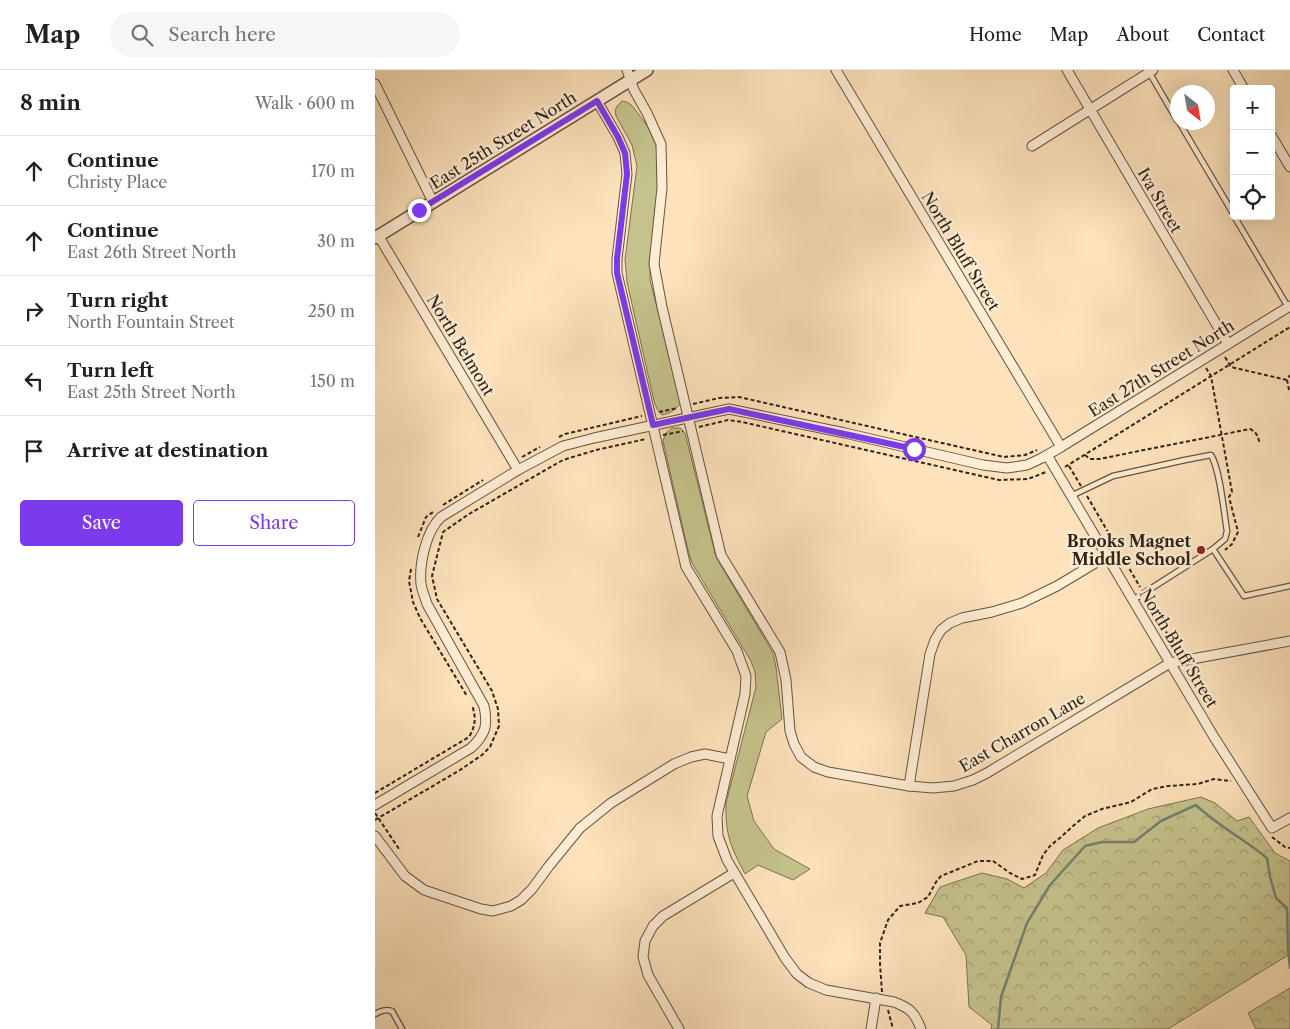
<!DOCTYPE html>
<meta charset="utf-8">
<style>
body{margin:0;font-family:"Libre Caslon Text",serif;background:#f6f6f6;color:#202124}
.controls{position:absolute;right:15px;top:15px;display:grid;overflow:hidden;border-radius:5px;box-shadow:0 5px 20px #0002}
.controls button{width:45px;height:45px;display:grid;place-items:center;padding:0;border:0;border-bottom:1px solid #e0e0e0;background:#fff;color:#202124;font:25px sans-serif}
.compass{position:absolute;left:795px;top:15px;width:45px;height:45px;border-radius:50%;background:#fff;box-shadow:0 5px 20px #0002;rotate:149deg}
.stop{position:absolute;width:15px;height:15px;margin:-11px;border:4px solid #7c3aed;border-radius:50%;background:#fff}
.stop.end{background:#7c3aed;border-color:#fff;box-shadow:0 1px 5px #0008}
.list{margin:0;padding:0;list-style:none}
h2{display:flex;justify-content:space-between;align-items:center;height:65px;margin:0;padding:0 20px;font-size:21px}
h2 small{font-size:16px;font-weight:400;color:#757577}
.list li{display:grid;grid-template-columns:32px 1fr auto;gap:15px;align-items:center;box-sizing:border-box;height:70px;padding:0 20px;border-top:1px solid #e0e0e0}
.list b{display:block;font-size:19px;white-space:nowrap}
.list p{margin:0;font-size:16px;white-space:nowrap;color:#757577}
.list em{font-size:16px;font-style:normal;color:#757577}
.actions{display:flex;gap:10px;padding:15px 20px}
.actions a{flex:1;padding:11px 0;border:1px solid #7c3aed;border-radius:5px;text-align:center;font-size:18px;color:#7c3aed}
.actions .main{background:#7c3aed;color:#fff}
.icon{flex:none;width:28px;height:28px;fill:none;stroke:currentColor;stroke-width:2;stroke-linecap:round;stroke-linejoin:round}
.map{position:relative;flex:none;width:915px;height:959px;overflow:hidden}
header{display:flex;align-items:center;gap:30px;box-sizing:border-box;height:70px;padding:0 25px;background:#fff;border-bottom:1px solid #e0e0e0}
header strong{font-size:24px}
nav{display:flex;gap:28px;margin-inline-start:auto;font-size:18px}
.search{width:350px;height:45px;background:#f6f6f6;display:flex;align-items:center;gap:12px;box-sizing:border-box;padding:0 18px;border-radius:28px;color:#757577;font-size:19px}
main{display:flex}
aside{flex:1;background:#fff}
.map>svg:first-child{display:block}
</style>
<header>
<strong>Map</strong>
<div class="search"><svg class="icon" aria-label="search" viewBox="0 0 24 24"><circle cx="10" cy="10" r="6"/><path d="M15 15l6 6"/></svg>Search here</div>
<nav><a>Home</a><a>Map</a><a>About</a><a>Contact</a></nav>
</header>
<main>
<aside>
<h2>8 min<small>Walk · 600 m</small></h2>
<ul class="list">
<li><svg class="icon" aria-label="ahead" viewBox="0 0 24 24"><path d="M12 20V5M6 11l6-6 6 6"/></svg><div><b>Continue</b><p>Christy Place</p></div><em>170 m</em></li>
<li><svg class="icon" aria-label="ahead" viewBox="0 0 24 24"><path d="M12 20V5M6 11l6-6 6 6"/></svg><div><b>Continue</b><p>East 26th Street North</p></div><em>30 m</em></li>
<li><svg class="icon" aria-label="right" viewBox="0 0 24 24"><path d="M7 20v-9h11M14 6l5 5-5 5"/></svg><div><b>Turn right</b><p>North Fountain Street</p></div><em>250 m</em></li>
<li><svg class="icon" aria-label="left" viewBox="0 0 24 24"><path d="M17 20v-9H6M10 6l-5 5 5 5"/></svg><div><b>Turn left</b><p>East 25th Street North</p></div><em>150 m</em></li>
<li><svg class="icon" aria-label="arrive" viewBox="0 0 24 24"><path d="M6 21V4h12l-3 4 3 4H6"/></svg><div><b>Arrive at destination</b></div></li>
</ul>
<div class="actions"><a class="main">Save</a><a>Share</a></div>
</aside>
<div class="map">
<svg width="915" height="959" viewBox="0 0 915 959">
<defs>
<pattern id="forest-crowns" width="20" height="18" patternUnits="userSpaceOnUse" patternTransform="scale(1.25)"><rect width="20" height="18" fill="#c5c28c"/><path d="M2 6a3 3 0 1 1 6 0M12 15a3 3 0 1 1 6 0" fill="none" stroke="#a09d71"/></pattern>
</defs>
<rect width="100%" height="100%" fill="#fde2bb"/>
<filter id="stains"><feTurbulence type="fractalNoise" baseFrequency=".004" numOctaves="4"/><feColorMatrix values="0 0 0 0 .2 0 0 0 0 .09 0 0 0 0 .02 0 0 0 .5 -.17"/></filter>
<radialGradient id="worn" r=".72"><stop offset=".6" stop-color="#630" stop-opacity="0"/><stop offset="1" stop-color="#630" stop-opacity=".3"/></radialGradient>
<g fill="#c5c28c" stroke="#7a7352">
<path d="M247,31C256,32 259,38 264,45C270,52 277,62 280,71C283,81 283,92 283,102C284,138 274,174 275,210L306,333C300,340 296,343 287,345L282,339L279,331L252,212L250,190L262,96L257,75L241,46L240,40L243,35Z"/>
<path d="M297,358H305L310,363L341,487L398,583L401,597L407,649L391,662L372,726L379,751L399,779L435,799L418,810L383,795L370,804C356,777 350,765 351,733L381,617L380,602L376,591L317,493L313,480L288,371L291,363Z"/>
</g>
<g fill="url(#forest-crowns)" stroke="#7a7352">
<path d="M826,727L840,733L862,751L874,747L900,783L915,791V884L793,959H616L617,955L594,937L591,885L568,847L550,843L565,817L607,803L632,809L649,818L671,803L688,780L723,758L773,739Z"/>
<path d="M915,918V959H881L873,943Z"/>
</g>
<g fill="none" stroke-linecap="round" stroke-linejoin="round">
<path stroke="#728170" stroke-width="2.5" d="M623,959L626,927L652,853L675,815L710,776L727,772H759L786,751L821,735C843,756 869,769 892,788L895,807L901,828L912,838L913,879L915,898"/>
<g stroke="#625440" stroke-width="7">
<g id="service">
<path d="M774,2L802,50"/>
<path d="M804,52L859,145"/>
<path d="M859,146L913,237"/>
<path d="M696,426L738,406L810,390L836,385C845,399 849,443 852,461L850,469L838,479L758,530"/>
<path d="M838,479L869,526L915,516"/>
<path d="M0,944C6,941 10,939 17,941L27,959"/>
</g>
</g>
<g stroke="#625440" stroke-width="11">
<g id="minor">
<path d="M252,0L259,20L272,43L286,74L287,118L279,194L287,237L346,485L405,582L411,610L415,661L419,674L426,687L439,697L453,702L534,716L558,718L579,716L598,710L612,703L795,593L915,571"/>
<path d="M461,0L686,377"/>
<path d="M692,0L853,274"/>
<path d="M858,0L869,19"/>
<path d="M0,14L58,132"/>
<path d="M222,31L243,67L250,83L252,104L242,189V203L311,497L362,581L371,606L370,624L342,746L343,766L352,790L410,888L422,904L434,913L451,920L519,932C535,938 540,943 546,959"/>
<path d="M896,65L915,97"/>
<path d="M657,76L778,0"/>
<path d="M3,165L143,400"/>
<path d="M672,385L839,667L897,758L915,748"/>
<path d="M534,716L555,584L560,570L566,560L575,553L587,548L617,542L647,533L682,516L732,486"/>
<path d="M0,735L96,678C111,664 113,655 109,636L52,534C50,527 47,521 46,514C44,494 51,461 66,447L143,400L188,376L219,368L354,339L470,363L608,395L632,398L652,395L667,388L686,377L915,236"/>
<path d="M0,766L30,806L49,820L106,839L118,841L136,836L146,830L157,819L174,796L205,758L236,733L299,694L316,687L330,684L355,689"/>
<path d="M304,959L273,905L268,887L270,871L278,856L288,846L359,803"/>
<path d="M496,959L501,928"/>
</g>
</g>
<g stroke="#625440" stroke-width="14">
<path id="tertiary" d="M0,168L272,0"/>
</g>
<g stroke="#2e2417" stroke-width="2" stroke-dasharray="4 2.5" stroke-linecap="butt">
<path d="M850,287L856,297L912,310"/>
<path d="M831,298L836,306L857,422L854,427L863,462L857,474L850,480"/>
<path d="M914,320L912,310L915,305"/>
<path d="M318,334L344,328L364,327L629,387L650,385L662,380"/>
<path d="M284,342L303,338"/>
<path d="M324,357L353,350L367,352L624,410L653,409L671,402"/>
<path d="M288,365L308,361"/>
<path d="M184,367L190,364L267,346"/>
<path d="M710,385L715,389H724L875,359C882,362 883,367 885,374"/>
<path d="M147,387L165,377"/>
<path d="M694,396L706,416"/>
<path d="M690,397L915,257"/>
<path d="M712,426L765,517"/>
<path d="M68,435L108,410"/>
<path d="M43,467L51,447L58,442"/>
<path d="M36,499L34,511L38,532L45,548L92,626"/>
<path d="M771,528L803,582"/>
<path d="M0,723L94,667C101,655 101,647 97,635"/>
<path d="M0,743L24,779"/>
<path d="M0,750L85,700L107,685L115,677L124,656L123,639L117,621L62,529L57,506L68,462L94,444L188,390L221,380L271,369"/>
<path d="M897,767L910,777L915,778"/>
<path d="M507,922L505,894V873L513,850L525,836L543,833L553,827L561,812L566,806L603,791H618L635,803L647,809L660,805L668,785L675,776L686,767L698,756L710,746L727,739L756,732L777,719L793,716L823,714L839,709L856,711"/>
<path d="M513,940L518,959"/>
</g>
<use href="#service" stroke="#feecd3" stroke-width="4.5"/>
<use href="#minor" stroke="#feecd3" stroke-width="9"/>
<use href="#tertiary" stroke="#feecd3" stroke-width="11"/>
</g>
<g fill="none" stroke-linecap="round" stroke-linejoin="round">
<path stroke="#7c3aed" stroke-width="6" d="M44,140L222,31L243,67L250,83L252,104L242,189V203L278,355L354,339L539,379"/>
</g>
<circle fill="#8f2418" stroke="#feecd3" stroke-width="2" cx="826" cy="480" r="5"/>
<g text-anchor="middle" stroke-width="5" stroke-linejoin="round" paint-order="stroke">
<g font-size="16" fill="#2e2417" stroke="#feecd3">
<text transform="translate(128 70) rotate(-32)" y="6">East 25th Street North</text>
<text transform="translate(785 130) rotate(60)" y="6">Iva Street</text>
<text transform="translate(586 181) rotate(59)" y="6">North Bluff Street</text>
<text transform="translate(86 275) rotate(59)" y="6">North Belmont</text>
<text transform="translate(786 298) rotate(-32)" y="6">East 27th Street North</text>
<text transform="translate(804 578) rotate(59)" y="6">North Bluff Street</text>
<text transform="translate(647 662) rotate(-30)" y="6">East Charron Lane</text>
</g>
<g font-size="16" font-weight="bold" fill="#2e2417" stroke="#feecd3" text-anchor="end">
<text x="816" y="477">Brooks Magnet<tspan x="816" dy="18">Middle School</tspan></text>
</g>
</g>
<rect width="100%" height="100%" filter="url(#stains)"/>
<rect width="100%" height="100%" fill="url(#worn)"/>
</svg>
<div class="controls">
<button>+</button>
<button>−</button>
<button><svg class="icon" aria-label="locate" viewBox="0 0 24 24"><circle cx="12" cy="12" r="6"/><path d="M12 2v4M12 18v4M2 12h4M18 12h4"/></svg></button>
</div>
<svg class="compass" viewBox="-18 -18 36 36"><path d="M0-13l5 13h-10z" fill="#e53935"/><path d="M0 13l5-13h-10z" fill="#757577"/></svg>
<div class="stop" style="left:539px;top:379px"></div>
<div class="stop end" style="left:44px;top:140px"></div>
</div>
</main>
